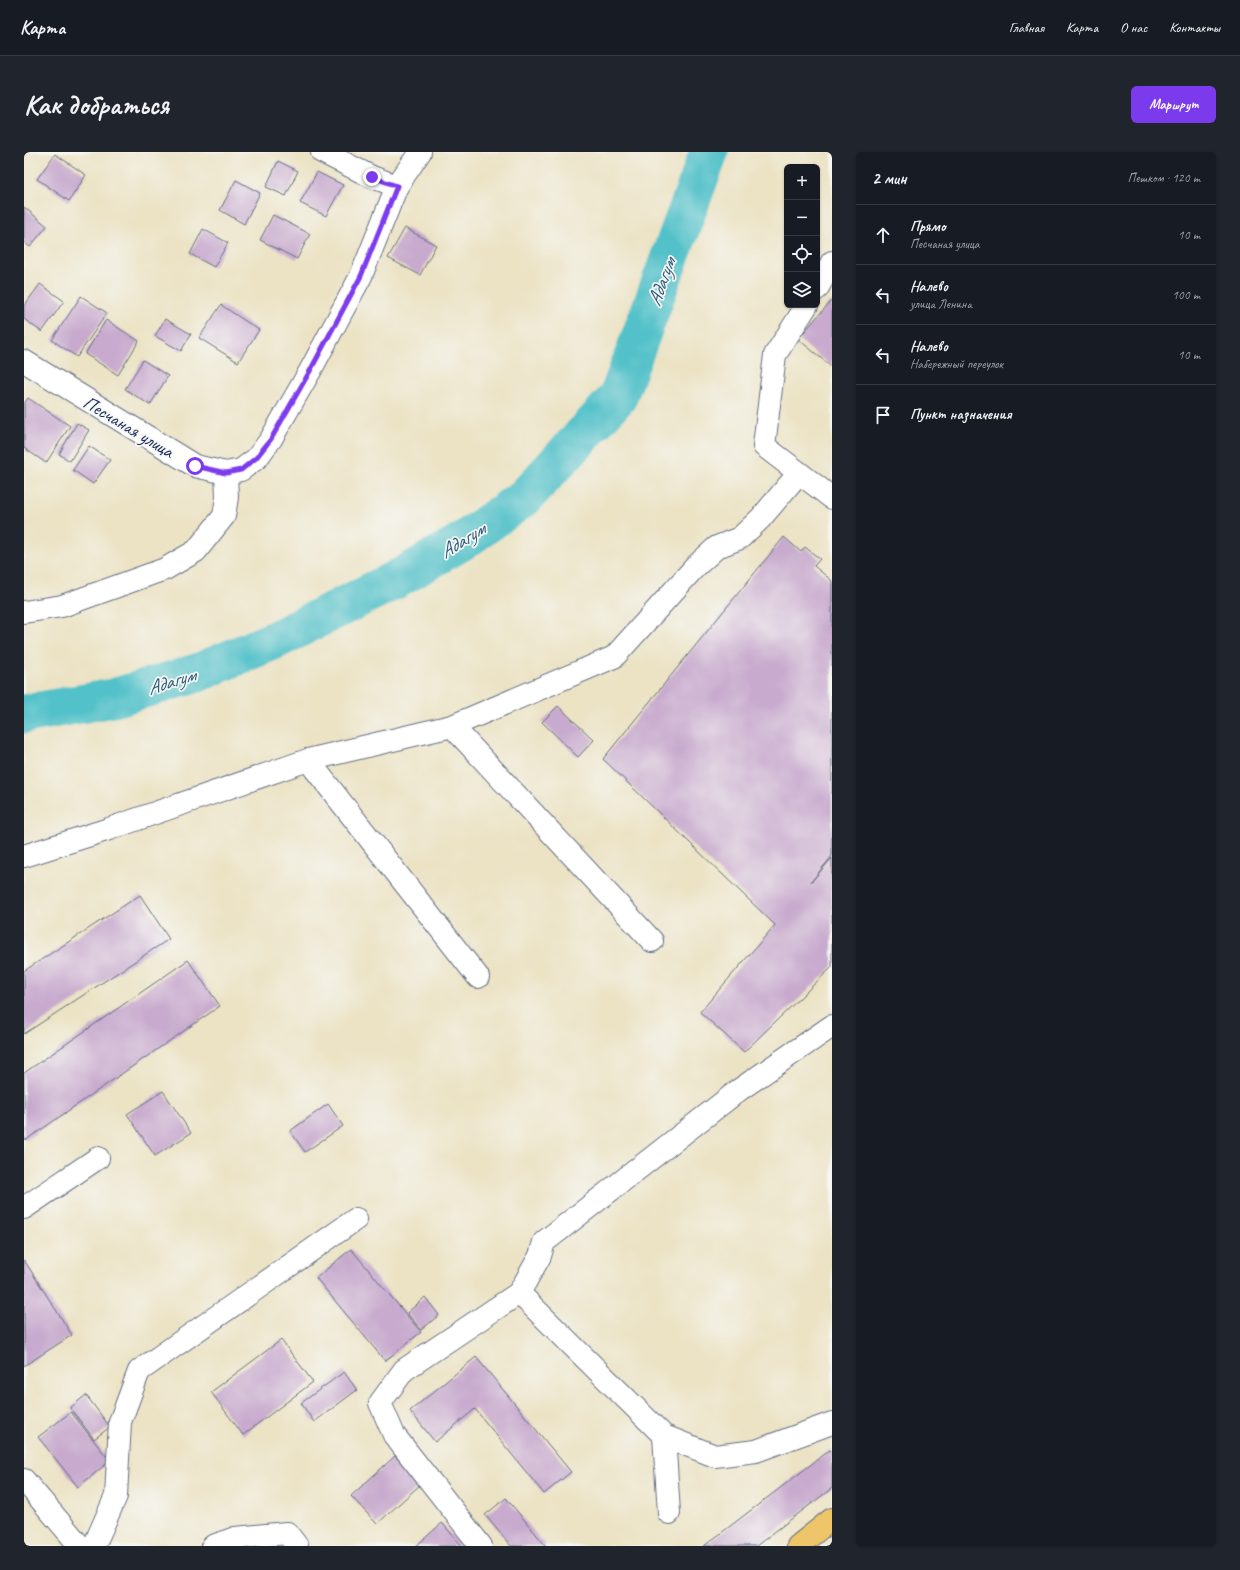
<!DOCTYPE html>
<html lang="ru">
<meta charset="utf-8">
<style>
body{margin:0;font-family:Caveat,sans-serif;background:#20242c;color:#f1f3f6}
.controls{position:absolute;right:12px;top:12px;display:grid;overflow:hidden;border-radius:6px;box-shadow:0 1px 3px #0004}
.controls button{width:36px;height:36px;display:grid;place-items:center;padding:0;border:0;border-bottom:1px solid #363941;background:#171b24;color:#f1f3f6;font:20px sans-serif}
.stop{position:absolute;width:12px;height:12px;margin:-9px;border:3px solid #7c3aed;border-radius:50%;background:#fff}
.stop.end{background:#7c3aed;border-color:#fff;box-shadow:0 1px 4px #0008}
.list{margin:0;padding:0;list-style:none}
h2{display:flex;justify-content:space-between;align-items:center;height:52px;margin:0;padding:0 16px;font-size:17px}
h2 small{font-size:13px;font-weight:400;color:#9ea1a6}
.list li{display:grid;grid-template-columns:26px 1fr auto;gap:12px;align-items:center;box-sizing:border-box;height:60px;padding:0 16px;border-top:1px solid #363941}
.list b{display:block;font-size:15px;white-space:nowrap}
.list p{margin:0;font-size:13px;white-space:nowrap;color:#9ea1a6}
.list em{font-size:13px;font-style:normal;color:#9ea1a6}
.icon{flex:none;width:22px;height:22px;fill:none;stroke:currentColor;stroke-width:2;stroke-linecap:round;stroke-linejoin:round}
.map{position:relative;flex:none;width:808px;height:1394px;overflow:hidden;border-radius:6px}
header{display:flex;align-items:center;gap:24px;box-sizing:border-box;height:56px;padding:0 20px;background:#171b24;border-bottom:1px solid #363941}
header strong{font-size:19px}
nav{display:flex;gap:22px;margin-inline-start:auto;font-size:14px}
.intro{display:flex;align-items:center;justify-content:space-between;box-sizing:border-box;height:96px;padding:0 24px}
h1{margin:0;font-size:28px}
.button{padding:10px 18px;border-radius:6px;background:#7c3aed;color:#fff;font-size:14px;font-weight:700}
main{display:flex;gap:24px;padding:0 24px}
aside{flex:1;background:#171b24;border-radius:6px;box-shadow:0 1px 3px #0004}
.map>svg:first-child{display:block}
</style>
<header>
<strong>Карта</strong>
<nav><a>Главная</a><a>Карта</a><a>О нас</a><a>Контакты</a></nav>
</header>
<div class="intro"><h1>Как добраться</h1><a class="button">Маршрут</a></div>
<main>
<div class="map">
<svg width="808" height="1394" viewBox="0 0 808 1394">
<rect width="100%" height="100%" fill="#f6f6f2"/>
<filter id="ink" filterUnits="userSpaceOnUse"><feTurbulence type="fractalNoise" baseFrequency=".025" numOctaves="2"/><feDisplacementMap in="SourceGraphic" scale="8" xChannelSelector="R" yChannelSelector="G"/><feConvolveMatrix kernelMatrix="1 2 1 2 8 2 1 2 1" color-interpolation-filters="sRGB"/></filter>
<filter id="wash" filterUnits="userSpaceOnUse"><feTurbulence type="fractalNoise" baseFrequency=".012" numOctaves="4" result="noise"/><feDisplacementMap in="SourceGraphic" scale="16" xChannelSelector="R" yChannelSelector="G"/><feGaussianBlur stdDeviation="0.9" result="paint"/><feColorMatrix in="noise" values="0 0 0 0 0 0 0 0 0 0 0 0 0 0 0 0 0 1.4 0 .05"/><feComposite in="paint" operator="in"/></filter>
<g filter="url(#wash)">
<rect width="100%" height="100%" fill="#ece3c5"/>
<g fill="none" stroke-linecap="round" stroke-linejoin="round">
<path stroke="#53c1c9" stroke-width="39" d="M0,562L89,546L173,521L251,488L375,426L442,387L501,345L594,245L685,0"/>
</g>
<g id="blocks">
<g fill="#c8aace">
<path d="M31,2L62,23L45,49L13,27Z"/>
<path d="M254,9L274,19L262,44L242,35Z"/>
<path d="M293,20L319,33L302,64L276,51Z"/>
<path d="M212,28L236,41L220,72L196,58Z"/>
<path d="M0,55L23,74L6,95L0,90Z"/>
<path d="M249,63L286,82L273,107L236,88Z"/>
<path d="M381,76L412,93L396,123L364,106Z"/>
<path d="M179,77L204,91L190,115L166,102Z"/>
<path d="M16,132L40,149L18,180L0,167V154Z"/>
<path d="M57,144L83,161L53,205L28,188Z"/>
<path d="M808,148V215L774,187Z"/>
<path d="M197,153L235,178L214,210L175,186Z"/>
<path d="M141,167L167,182L157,199L131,184Z"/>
<path d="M82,168L115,189L94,223L61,202Z"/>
<path d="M119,208L144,224L126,253L101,237Z"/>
<path d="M4,246L46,274L22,311L0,296V252Z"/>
<path d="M53,271L65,278L46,309L35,302Z"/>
<path d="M65,294L86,308L69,332L49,318Z"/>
<path d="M760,385L777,400L781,395L796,407L790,414L808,429V704L787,730L808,706V815L720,900L676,860L751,773L579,607Z"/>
<path d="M534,554L570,588L554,605L518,570Z"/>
<path d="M116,743L145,787L0,882V819Z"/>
<path d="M164,808L196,854L2,988L0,985V921Z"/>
<path d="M139,939L167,981L131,1004L103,962Z"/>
<path d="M304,952L319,974L281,1000L266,979Z"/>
<path d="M327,1097L397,1180L361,1209L292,1126Z"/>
<path d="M0,1108L48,1183L0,1214Z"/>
<path d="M401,1145L415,1163L397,1178L383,1161Z"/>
<path d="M257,1188L289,1230L219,1283L187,1240Z"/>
<path d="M452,1205L547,1320L520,1342L451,1257L411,1290L386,1259Z"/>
<path d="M320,1220L333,1238L290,1270L277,1251Z"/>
<path d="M62,1243L86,1275L70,1287L46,1256Z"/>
<path d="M47,1260L86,1309L54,1335L14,1285Z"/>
<path d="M806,1298L808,1300V1336L732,1394H680Z"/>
<path d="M371,1304L397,1332L353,1372L327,1344Z"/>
<path d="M482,1346L522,1394H487L461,1363Z"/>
<path d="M418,1371L438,1394H392Z"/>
</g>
</g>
</g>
<g filter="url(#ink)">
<use href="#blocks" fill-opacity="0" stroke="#646e82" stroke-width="1"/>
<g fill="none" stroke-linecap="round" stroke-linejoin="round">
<g stroke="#646e82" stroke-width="24">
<g id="minor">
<path d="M298,0L348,25L373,34"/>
<path d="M793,137L808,110"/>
<path d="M783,153L751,203L740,294L808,346"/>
<path d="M0,209L171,314L202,321L217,318L233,306L247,287L286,219L337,124L373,34L396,0"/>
<path d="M0,460L38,454L141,417L172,399L200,364L203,345L202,321"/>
<path d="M428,574L628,789"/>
<path d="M284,608L454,825"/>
<path d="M0,704L85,677L284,608L428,574L590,505L672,414L693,395L716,386L737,366L775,321"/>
<path d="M0,1056L74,1006"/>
<path d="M495,1141L516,1104L520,1090L715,938L808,874"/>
<path d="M640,1284L645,1361"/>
<path d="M0,1328L56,1394"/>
<path d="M70,1394L92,1344L96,1270L115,1219L332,1067"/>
<path d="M189,1394L211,1386L263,1381L273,1394"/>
<path d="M457,1394L370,1283L356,1251L380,1218L495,1141L640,1284L691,1304L732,1299L808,1271"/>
</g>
</g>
<g stroke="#646e82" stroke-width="24">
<path id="major" d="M774,1394L808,1367"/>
</g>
<use href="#minor" stroke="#fff" stroke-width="22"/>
<use href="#major" stroke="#eec569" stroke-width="22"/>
</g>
</g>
<g fill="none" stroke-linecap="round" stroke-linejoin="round" filter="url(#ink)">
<path stroke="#7c3aed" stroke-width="5" d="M171,314L202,321L217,318L232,306L247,287L286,219L337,124L373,34L348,25"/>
</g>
<g text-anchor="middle" stroke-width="3.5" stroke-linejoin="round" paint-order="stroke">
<g font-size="19" fill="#1b2f5e" stroke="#f6f6f2">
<text transform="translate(105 274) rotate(31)" y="7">Песчаная улица</text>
</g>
<g font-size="20" font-style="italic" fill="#2c5b7e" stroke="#f6f6f2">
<text transform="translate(637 130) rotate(-70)" y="7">Адагум</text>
<text transform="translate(438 388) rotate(-32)" y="7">Адагум</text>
<text transform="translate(147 529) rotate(-17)" y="7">Адагум</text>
</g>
</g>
</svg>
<div class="controls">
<button>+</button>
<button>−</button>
<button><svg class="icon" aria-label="locate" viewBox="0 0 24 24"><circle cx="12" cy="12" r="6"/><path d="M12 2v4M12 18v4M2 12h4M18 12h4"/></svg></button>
<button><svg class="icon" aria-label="layers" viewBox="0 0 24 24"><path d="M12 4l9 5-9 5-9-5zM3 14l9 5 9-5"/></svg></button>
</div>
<div class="stop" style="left:171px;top:314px"></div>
<div class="stop end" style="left:348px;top:25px"></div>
</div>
<aside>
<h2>2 мин<small>Пешком · 120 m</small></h2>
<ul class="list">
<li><svg class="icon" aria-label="ahead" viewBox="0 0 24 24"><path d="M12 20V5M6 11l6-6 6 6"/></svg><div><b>Прямо</b><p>Песчаная улица</p></div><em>10 m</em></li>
<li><svg class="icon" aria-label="left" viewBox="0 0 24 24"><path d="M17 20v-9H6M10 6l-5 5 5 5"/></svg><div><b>Налево</b><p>улица Ленина</p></div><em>100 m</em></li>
<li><svg class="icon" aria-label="left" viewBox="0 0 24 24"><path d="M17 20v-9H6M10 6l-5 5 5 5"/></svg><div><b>Налево</b><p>Набережный переулок</p></div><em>10 m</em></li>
<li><svg class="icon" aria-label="arrive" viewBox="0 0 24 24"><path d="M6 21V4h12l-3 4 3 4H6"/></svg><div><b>Пункт назначения</b></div></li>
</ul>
</aside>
</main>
